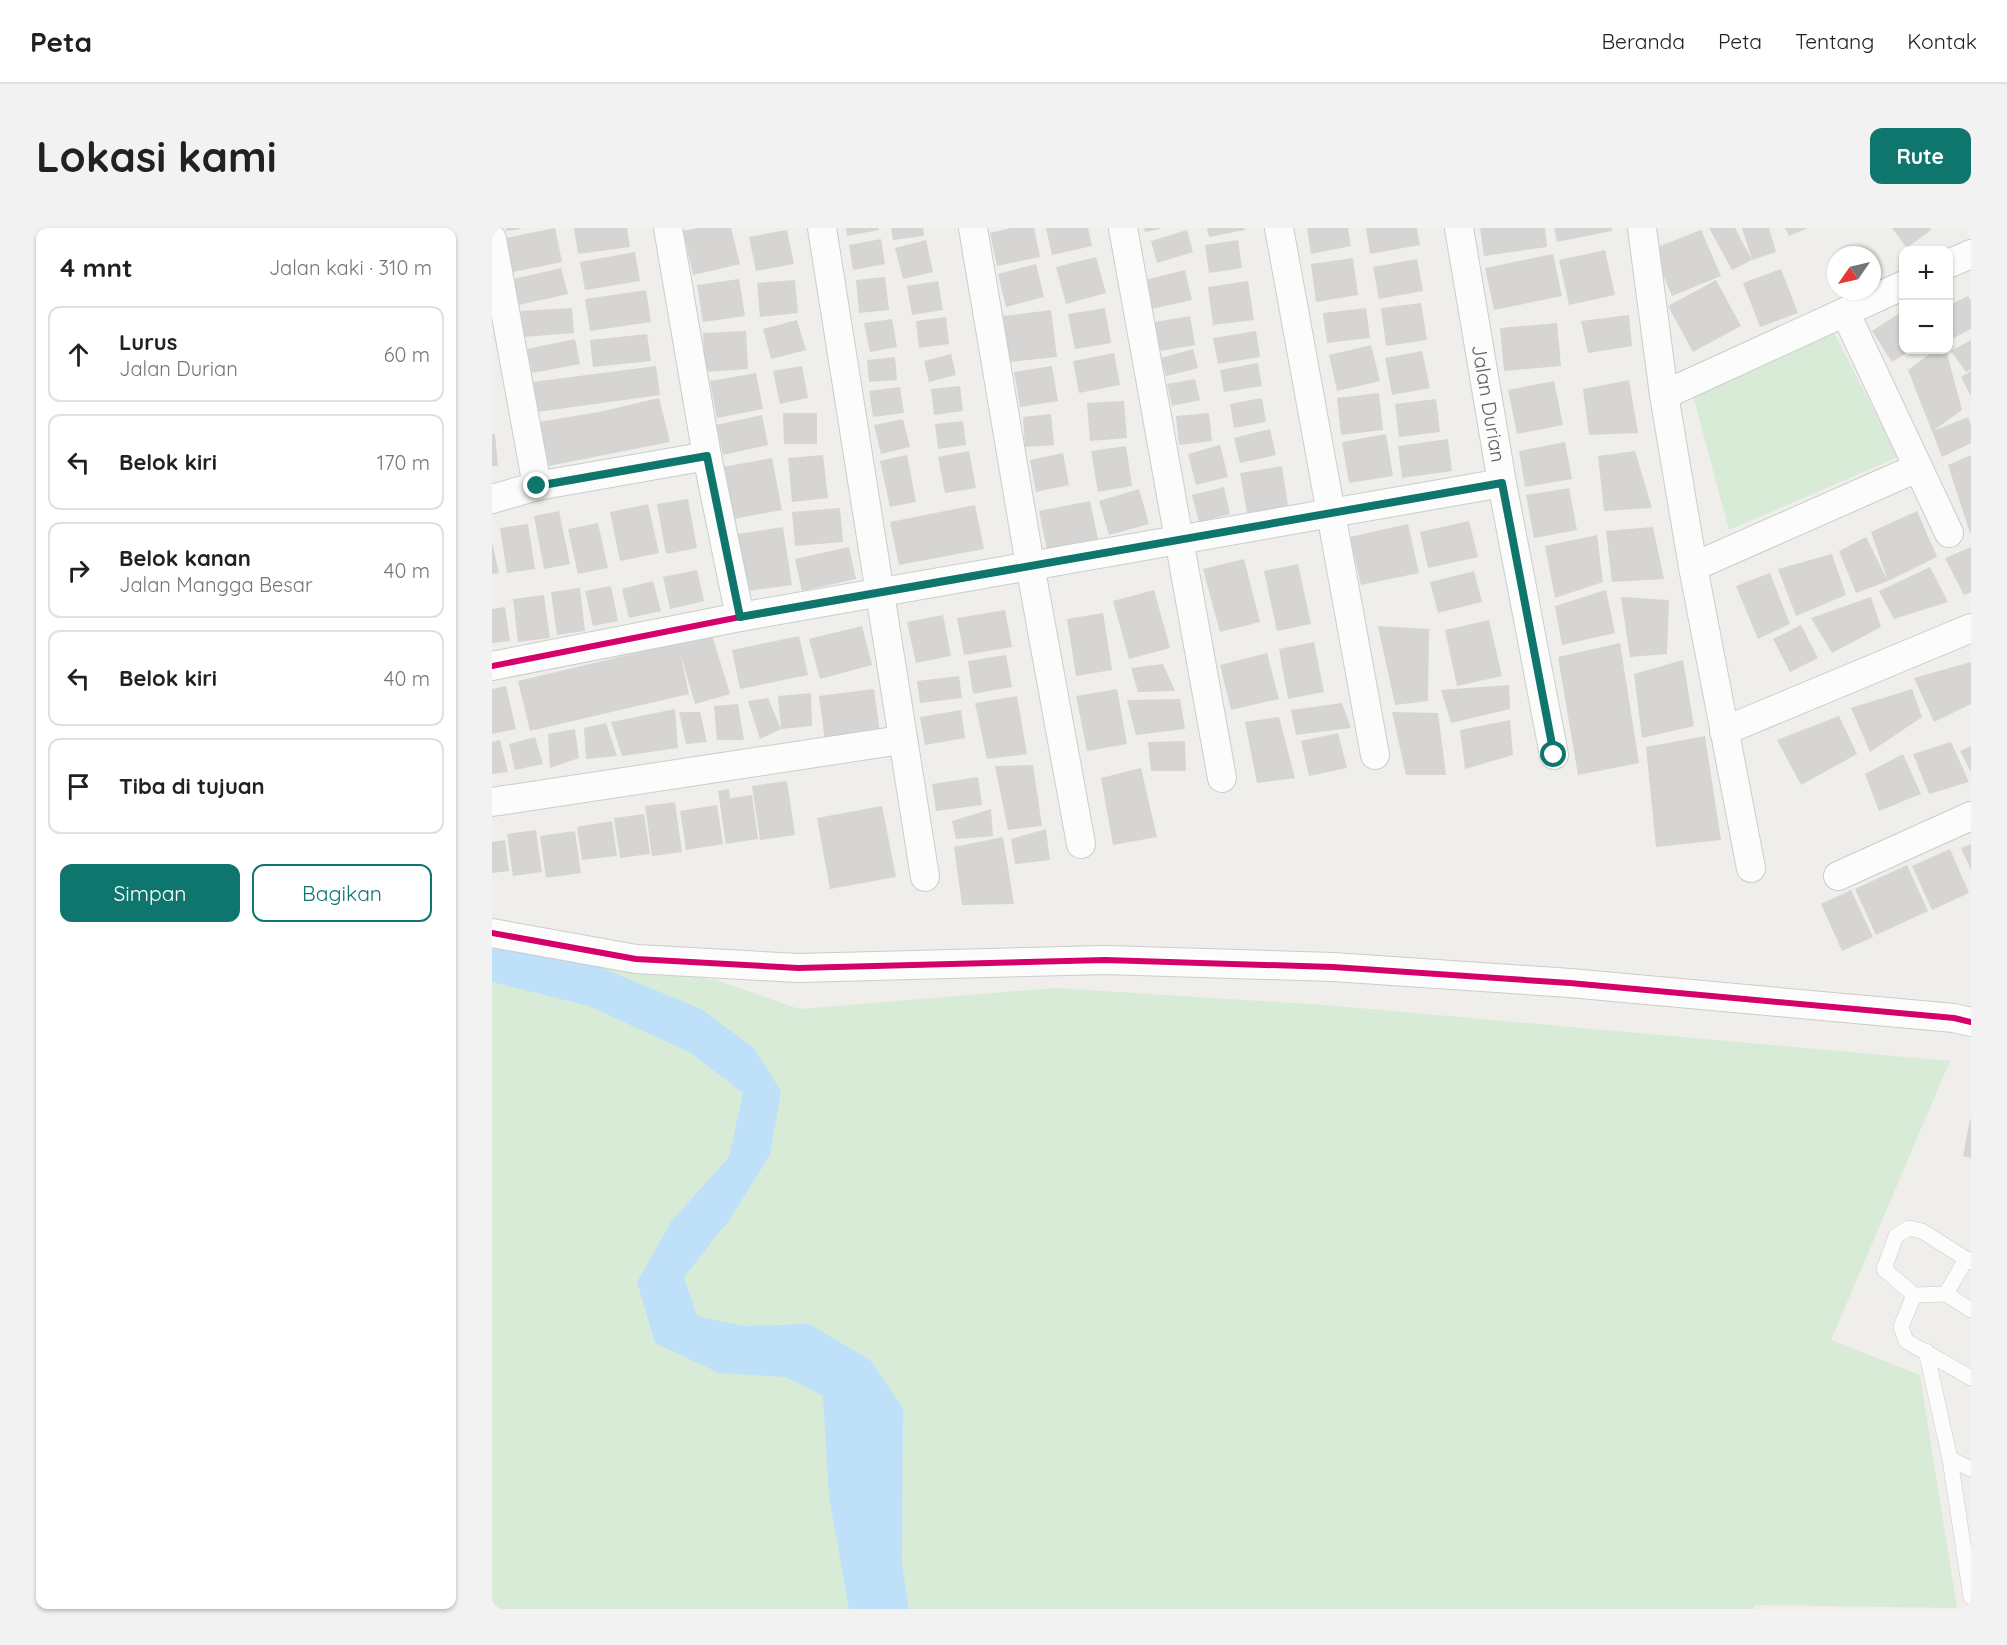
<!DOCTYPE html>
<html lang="id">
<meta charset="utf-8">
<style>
body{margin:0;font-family:Quicksand,sans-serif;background:#f2f2f2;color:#202124}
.controls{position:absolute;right:18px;top:18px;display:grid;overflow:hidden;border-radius:12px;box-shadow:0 2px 4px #0004}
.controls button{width:54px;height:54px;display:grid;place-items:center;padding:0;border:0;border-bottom:2px solid #e0e0e0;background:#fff;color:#202124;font:30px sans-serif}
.compass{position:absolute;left:1335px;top:18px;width:54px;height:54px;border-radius:50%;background:#fff;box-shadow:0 2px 4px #0004;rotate:236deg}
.stop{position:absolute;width:18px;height:18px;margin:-14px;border:4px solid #0f766e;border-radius:50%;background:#fff}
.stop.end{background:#0f766e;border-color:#fff;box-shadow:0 2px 6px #0008}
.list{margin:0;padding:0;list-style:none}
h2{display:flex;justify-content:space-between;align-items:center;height:78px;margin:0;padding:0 24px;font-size:26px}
h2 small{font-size:20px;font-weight:400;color:#757577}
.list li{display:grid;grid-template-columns:39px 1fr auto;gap:18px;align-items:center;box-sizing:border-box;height:96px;margin:0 12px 12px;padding:0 12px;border:2px solid #e0e0e0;border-radius:12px}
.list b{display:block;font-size:22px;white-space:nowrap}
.list p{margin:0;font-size:20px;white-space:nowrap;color:#757577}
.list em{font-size:20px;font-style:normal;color:#757577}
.actions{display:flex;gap:12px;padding:18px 24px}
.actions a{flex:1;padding:14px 0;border:2px solid #0f766e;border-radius:12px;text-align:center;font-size:21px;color:#0f766e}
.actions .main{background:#0f766e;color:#fff}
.icon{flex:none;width:33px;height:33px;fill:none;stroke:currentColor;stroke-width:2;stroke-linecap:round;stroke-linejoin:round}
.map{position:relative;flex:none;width:1479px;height:1381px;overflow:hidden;border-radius:12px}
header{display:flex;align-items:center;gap:36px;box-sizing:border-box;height:84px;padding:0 30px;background:#fff;border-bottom:2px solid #e0e0e0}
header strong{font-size:28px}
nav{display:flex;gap:33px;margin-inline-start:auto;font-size:21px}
.intro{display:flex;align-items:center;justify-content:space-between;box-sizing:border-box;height:144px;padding:0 36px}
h1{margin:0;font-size:42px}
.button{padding:15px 27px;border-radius:12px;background:#0f766e;color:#fff;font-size:21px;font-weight:700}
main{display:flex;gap:36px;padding:0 36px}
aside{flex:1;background:#fff;border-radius:12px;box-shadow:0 2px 4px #0004}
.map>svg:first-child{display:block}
</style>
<header>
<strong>Peta</strong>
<nav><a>Beranda</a><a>Peta</a><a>Tentang</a><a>Kontak</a></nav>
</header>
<div class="intro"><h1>Lokasi kami</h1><a class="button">Rute</a></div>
<main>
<aside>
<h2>4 mnt<small>Jalan kaki · 310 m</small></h2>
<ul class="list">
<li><svg class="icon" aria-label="ahead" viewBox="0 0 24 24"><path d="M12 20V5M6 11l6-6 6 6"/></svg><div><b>Lurus</b><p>Jalan Durian</p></div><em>60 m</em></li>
<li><svg class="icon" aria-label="left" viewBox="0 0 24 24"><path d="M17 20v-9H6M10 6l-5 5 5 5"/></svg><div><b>Belok kiri</b></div><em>170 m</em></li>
<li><svg class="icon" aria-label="right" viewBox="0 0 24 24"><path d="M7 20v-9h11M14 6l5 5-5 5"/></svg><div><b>Belok kanan</b><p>Jalan Mangga Besar</p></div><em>40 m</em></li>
<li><svg class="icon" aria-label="left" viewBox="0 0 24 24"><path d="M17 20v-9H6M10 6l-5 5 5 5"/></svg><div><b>Belok kiri</b></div><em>40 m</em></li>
<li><svg class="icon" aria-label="arrive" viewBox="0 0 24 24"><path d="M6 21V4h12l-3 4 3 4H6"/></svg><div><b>Tiba di tujuan</b></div></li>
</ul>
<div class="actions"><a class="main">Simpan</a><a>Bagikan</a></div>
</aside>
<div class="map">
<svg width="1479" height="1381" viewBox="0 0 1479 1381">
<rect width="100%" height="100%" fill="#efeeea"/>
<g fill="#d8ebd6">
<path d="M1339,99L1406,229L1237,302L1200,164Z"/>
<path d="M0,720L224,752L307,781L564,760L833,777L1458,833L1339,1112L1428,1147L1465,1380L1262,1377V1381H0Z"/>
</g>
<path fill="#bfe0f9" d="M0,714L105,738L209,781L262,820L289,863L278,927L238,991L192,1049L205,1088L253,1098L317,1096L378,1132L411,1180L410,1337L417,1381H357L337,1268L331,1168L294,1149L227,1145L163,1115L145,1054L179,994L237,929L251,865L197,824L97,778L0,754Z"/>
<g fill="#d6d5d3">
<path d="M14,0H29V1L14,3Z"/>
<path d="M63,0L70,34L21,44L14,10Z"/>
<path d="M82,0H135L138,19L86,26Z"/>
<path d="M206,0H239L248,36L201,47L191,3Z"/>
<path d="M354,0H387V2L355,8Z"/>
<path d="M399,0H431L432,8L401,12Z"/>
<path d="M519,0H542L548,29L505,38L498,5Z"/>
<path d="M554,0H596L600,18L560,27Z"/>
<path d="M652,0H668V1L653,4Z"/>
<path d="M715,0H752L753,2L717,9Z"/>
<path d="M815,0H856L859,18L819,26Z"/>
<path d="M874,0H925L928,17L878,26Z"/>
<path d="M988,0H1053L1055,19L992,28Z"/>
<path d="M1062,0H1120V3L1065,14Z"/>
<path d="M1217,0H1243L1260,32L1240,42Z"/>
<path d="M1250,0H1277L1284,24L1260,32Z"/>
<path d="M1293,0H1316L1297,8Z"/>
<path d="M1400,0H1438L1439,2L1415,20Z"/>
<path d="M295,2L302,36L264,43L257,9Z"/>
<path d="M695,2L701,24L665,35L659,13Z"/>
<path d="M1209,2L1229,48L1180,68L1160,21Z"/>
<path d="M389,11L393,36L361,42L357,17Z"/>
<path d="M434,12L441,44L411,51L403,20Z"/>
<path d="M746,12L750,40L717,45L713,17Z"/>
<path d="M1113,22L1123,67L1077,77L1067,32Z"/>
<path d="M143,24L148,53L93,62L88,34Z"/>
<path d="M1061,26L1070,68L1002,82L993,40Z"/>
<path d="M604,29L614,65L574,76L564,39Z"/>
<path d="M861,30L866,67L824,74L819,36Z"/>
<path d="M925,31L931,63L887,71L881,39Z"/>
<path d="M544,36L552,69L514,79L506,46Z"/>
<path d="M69,40L76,66L27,77L21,51Z"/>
<path d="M1289,41L1306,85L1268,99L1251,55Z"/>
<path d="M693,42L700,72L660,81L653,52Z"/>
<path d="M393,49L397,82L367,85L364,52Z"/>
<path d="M247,51L253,88L211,94L205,57Z"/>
<path d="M303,52L306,85L268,89L265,55Z"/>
<path d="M1224,52L1249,98L1201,124L1176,78Z"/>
<path d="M446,53L451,82L420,87L415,58Z"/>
<path d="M756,53L762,92L721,97L716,59Z"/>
<path d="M154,62L159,94L98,103L93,71Z"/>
<path d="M1476,68L1479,73V101L1456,113V78Z"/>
<path d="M929,75L935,112L894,118L889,80Z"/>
<path d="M80,80L82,105L31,109L29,83Z"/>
<path d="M613,80L619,115L583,121L576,86Z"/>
<path d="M874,80L878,110L835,115L831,85Z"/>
<path d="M559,82L565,129L517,134L511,88Z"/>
<path d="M1412,82V122H1419L1400,134L1380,103Z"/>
<path d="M1137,87L1140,118L1096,125L1089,93Z"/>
<path d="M698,88L703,117L668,123L663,94Z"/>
<path d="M454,89L457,116L427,120L424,93Z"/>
<path d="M400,91L405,119L378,124L372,95Z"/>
<path d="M305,92L314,122L279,131L271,101Z"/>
<path d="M1065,95L1069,138L1012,143L1008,100Z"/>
<path d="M254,103L256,141L213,144L211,105Z"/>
<path d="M764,103L768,129L726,136L721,110Z"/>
<path d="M155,106L159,133L101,139L98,112Z"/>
<path d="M83,111L88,136L40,145L35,121Z"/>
<path d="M1479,112V141L1474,144L1459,123Z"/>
<path d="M879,117L888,153L845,163L837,127Z"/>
<path d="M701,121L706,140L674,148L669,130Z"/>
<path d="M1443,122H1454L1470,182L1441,203L1476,189L1479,196V215L1450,229L1416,142Z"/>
<path d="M930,123L938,160L900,167L893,130Z"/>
<path d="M622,125L628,157L587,165L581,133Z"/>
<path d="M459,126L464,147L437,154L432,133Z"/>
<path d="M403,129L405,152L377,154L375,132Z"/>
<path d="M766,135L770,158L732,164L728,142Z"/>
<path d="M164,138L168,167L45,184L41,154Z"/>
<path d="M310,138L316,170L288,176L281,143Z"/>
<path d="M560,138L566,173L528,179L522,144Z"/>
<path d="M1479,143V168L1469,149Z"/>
<path d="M264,145L271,181L225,190L218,153Z"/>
<path d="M703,151L708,172L680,178L675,156Z"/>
<path d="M1137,152L1146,205L1097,207L1091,161Z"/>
<path d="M1062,153L1071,197L1025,206L1016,162Z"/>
<path d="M468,158L471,183L442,187L439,161Z"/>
<path d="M408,159L412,185L381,189L377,163Z"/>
<path d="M887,165L891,202L849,207L845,170Z"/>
<path d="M167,170L178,214L57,238L47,194L107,184Z"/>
<path d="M770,170L774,194L742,200L738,176Z"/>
<path d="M944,171L948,204L907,209L903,176Z"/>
<path d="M632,173L635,210L598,213L595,175Z"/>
<path d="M291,185H325V216H292Z"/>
<path d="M717,185L720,213L687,217L684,188Z"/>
<path d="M559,186L562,217L533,219L531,189Z"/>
<path d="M270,187L276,217L231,227L224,197Z"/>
<path d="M411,191L418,219L389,226L382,197Z"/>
<path d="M471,193L474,217L446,221L443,196Z"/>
<path d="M778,201L784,227L748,235L742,210Z"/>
<path d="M0,206H3L6,238H0Z"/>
<path d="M894,206L901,248L857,255L850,214Z"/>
<path d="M956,211L960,243L910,250L906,218Z"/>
<path d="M1073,214L1080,251L1033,259L1027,223Z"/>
<path d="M728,217L736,249L704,257L696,226Z"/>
<path d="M634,218L640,258L606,264L599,223Z"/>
<path d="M477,223L484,260L453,265L446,229Z"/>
<path d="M1143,223L1160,280L1112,283L1106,228Z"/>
<path d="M571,225L577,257L544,264L538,232Z"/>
<path d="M331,227L336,270L300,274L296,230Z"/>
<path d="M415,227L424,274L398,279L388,233Z"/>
<path d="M1479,227V305H1478L1456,237Z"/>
<path d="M280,230L290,282L241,291L231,239Z"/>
<path d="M790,238L796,278L755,285L748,245Z"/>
<path d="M732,259L738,286L707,294L700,267Z"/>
<path d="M1077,260L1085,302L1042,310L1034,267Z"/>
<path d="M647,261L657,296L617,307L607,273Z"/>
<path d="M196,271L205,320L174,326L165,276Z"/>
<path d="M598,273L606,311L555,322L547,283Z"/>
<path d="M156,276L167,325L128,333L118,284Z"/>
<path d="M483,277L492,321L407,337L398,294Z"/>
<path d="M348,280L351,314L303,318L300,284Z"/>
<path d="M67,283L78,336L52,341L42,288Z"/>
<path d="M1425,283L1445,329L1396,353L1364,365L1347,323L1374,309L1396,353L1379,304Z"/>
<path d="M977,293L986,329L936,340L928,304Z"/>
<path d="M106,295L116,340L86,346L76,301Z"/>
<path d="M36,296L43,341L15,345L8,300Z"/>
<path d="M916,296L927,345L869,357L858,309Z"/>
<path d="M291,299L300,357L248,364L239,307Z"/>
<path d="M1161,299L1172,351L1120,354L1114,303Z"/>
<path d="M1105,307L1111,354L1063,370L1053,318Z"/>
<path d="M0,314L7,345L0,346Z"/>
<path d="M357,319L364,351L310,363L303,331Z"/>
<path d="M1479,319V364L1472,367L1453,330Z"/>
<path d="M1340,326L1354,367L1304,388L1286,341Z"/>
<path d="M752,331L768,394L728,404L711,341Z"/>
<path d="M806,336L819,396L785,403L772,343Z"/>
<path d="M1438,339L1456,374L1402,391L1387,363Z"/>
<path d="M205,342L212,373L178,381L171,349Z"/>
<path d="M982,343L990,374L946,385L938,354Z"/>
<path d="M1278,345L1298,396L1266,411L1244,358Z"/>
<path d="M161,353L169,383L137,390L130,361Z"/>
<path d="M119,358L126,393L101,398L93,363Z"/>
<path d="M88,360L93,403L65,407L59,364Z"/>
<path d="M662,362L678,420L637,431L621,373Z"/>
<path d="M1114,362L1123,405L1070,417L1063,378Z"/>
<path d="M52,367L58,410L26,414L21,371Z"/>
<path d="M1129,369L1177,372L1175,426L1138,429Z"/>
<path d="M1379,369L1389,399L1340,425L1319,390Z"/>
<path d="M13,379L18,413L0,415V381Z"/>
<path d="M513,382L520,419L472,427L465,390Z"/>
<path d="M611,385L620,442L584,448L575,391Z"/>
<path d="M451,387L459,428L424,435L415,394Z"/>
<path d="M997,392L1010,448L965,458L953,402Z"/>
<path d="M1309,397L1326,430L1298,444L1281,411Z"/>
<path d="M370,398L380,437L328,451L317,411Z"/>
<path d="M886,398L937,401L936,473L903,477Z"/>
<path d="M220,407L238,466L203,476L188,425L197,466L38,503L26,453Z"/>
<path d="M307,408L316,447L248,461L240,422Z"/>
<path d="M822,414L832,464L796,471L787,421Z"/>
<path d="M1128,415L1147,535L1086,547L1066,429Z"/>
<path d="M775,425L787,471L739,482L728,437Z"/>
<path d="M514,427L520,459L481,466L476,433Z"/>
<path d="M1191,432L1202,498L1150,510L1142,446Z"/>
<path d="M1479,434V476L1442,494L1422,450Z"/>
<path d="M671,436L683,463L646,464L639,440Z"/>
<path d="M467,448L470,470L428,475L425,453Z"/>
<path d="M1017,457L1018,481L959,495L949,462Z"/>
<path d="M14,458L24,501L0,506V461Z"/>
<path d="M382,461L388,506L333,513L327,468Z"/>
<path d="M625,461L635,516L595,523L584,468Z"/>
<path d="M1420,461L1430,489L1378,524L1359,480Z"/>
<path d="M319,465L320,498L289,501L268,511L256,473L276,470L289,501L286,468Z"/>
<path d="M525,468L535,526L495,531L483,475Z"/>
<path d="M688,471L693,501L644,507L635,472Z"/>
<path d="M850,475L859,500L804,507L799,482Z"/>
<path d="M246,476L252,512H225L222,478Z"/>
<path d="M183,481L186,520L130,528L119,494Z"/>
<path d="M469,482L473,510L433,517L428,489Z"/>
<path d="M187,484H208L215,514L194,516Z"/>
<path d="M900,484L946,485L954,547H914Z"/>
<path d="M1347,488L1365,526L1309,557L1285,512Z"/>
<path d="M787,489L803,550L765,555L753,494Z"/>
<path d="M1018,492L1021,527L973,541L968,502Z"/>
<path d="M114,495L125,528L94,531L92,500Z"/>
<path d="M83,501L87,530L58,540L56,506Z"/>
<path d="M846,505L855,540L817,548L809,513Z"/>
<path d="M1213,508L1229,612L1164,619L1154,519Z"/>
<path d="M43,509L51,536L23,542L17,516Z"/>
<path d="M8,512L16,544L0,546V514Z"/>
<path d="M693,513L694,543H659L656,514Z"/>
<path d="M1459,514L1477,554L1437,566L1421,526Z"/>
<path d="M1479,518V544L1468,523Z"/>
<path d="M1411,526L1429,566L1387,583L1373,546Z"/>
<path d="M541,537L550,598L516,602L503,538Z"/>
<path d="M649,540L665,609L621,617L609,550Z"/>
<path d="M486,549L490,577L444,583L440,556Z"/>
<path d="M295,553L303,607L268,612L260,558Z"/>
<path d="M237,561L238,570L260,567L266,611L234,616L226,563Z"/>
<path d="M183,574L190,624L160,628L153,578Z"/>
<path d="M225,577L231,616L194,622L188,583Z"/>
<path d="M390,578L404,649L338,661L325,590Z"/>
<path d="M499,581L501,608L464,611L460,593Z"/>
<path d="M152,586L158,626L128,630L122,590Z"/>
<path d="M120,593L125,628L90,632L85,599Z"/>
<path d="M554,601L558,632L523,636L519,611Z"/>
<path d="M44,602L50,644L21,648L15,606Z"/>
<path d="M83,603L89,645L54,650L48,608Z"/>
<path d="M511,609L522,676L470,677L462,619Z"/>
<path d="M13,612L17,643L0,645V614Z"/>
<path d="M1479,616V642L1469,620Z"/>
<path d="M1458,621L1477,665L1440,682L1420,638Z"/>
<path d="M1415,637L1436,683L1384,707L1363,661Z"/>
<path d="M1359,662L1381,709L1350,723L1329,676Z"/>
<path d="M1478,891H1479V930L1471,928Z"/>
</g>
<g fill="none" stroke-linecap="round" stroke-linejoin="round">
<g stroke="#cbcccc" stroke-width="16">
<g id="service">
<path d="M1479,1034L1430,1003L1417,1000L1404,1008L1392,1041L1422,1067L1409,1099L1414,1113L1479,1150"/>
<path d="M1454,1066L1479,1082"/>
<path d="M1422,1067L1454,1066L1474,1031"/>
<path d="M1434,1123L1458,1231L1479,1369"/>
<path d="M1458,1231L1479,1241"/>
</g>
</g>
<g stroke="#cbcccc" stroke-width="30">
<g id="minor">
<path d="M176,0L215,228L248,389"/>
<path d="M330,0L433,649"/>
<path d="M481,0L538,337L589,616"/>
<path d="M631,0L730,550"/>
<path d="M787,0L883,527"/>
<path id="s1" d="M967,0L1010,255L1062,527"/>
<path d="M1150,0L1172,167L1201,339L1259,640"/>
<path d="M0,11L45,258"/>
<path d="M1456,36L1479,26"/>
<path d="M1353,84L1457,305"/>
<path d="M1172,167L1412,57"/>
<path d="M0,271L45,258L215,228"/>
<path d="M1201,339L1425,240"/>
<path d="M0,438L248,389L1010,255"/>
<path d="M1232,503L1479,400"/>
<path d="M0,574L409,512"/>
<path d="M1346,648L1479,588"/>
<path d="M0,705L144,731L306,740L613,732L841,739L1078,755L1462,790L1479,794"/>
</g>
</g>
<use href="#service" stroke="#fdfcfc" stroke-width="15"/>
<use href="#minor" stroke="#fdfcfc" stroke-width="28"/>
<g stroke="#fff" stroke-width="10">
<g id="cycleway">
<path d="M0,438L248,389L1010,255"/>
<path d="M0,705L144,731L306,740L613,732L841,739L1078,755L1462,790L1479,794"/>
</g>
</g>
<use href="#cycleway" stroke="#d6006c" stroke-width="6"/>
</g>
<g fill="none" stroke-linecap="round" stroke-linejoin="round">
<path stroke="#0f766e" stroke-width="8" d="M45,258L215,228L248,389L1010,255L1062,527"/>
</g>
<g text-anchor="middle" stroke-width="4.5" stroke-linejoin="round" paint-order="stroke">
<g font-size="20" fill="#5f6368" stroke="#fff">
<text dy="7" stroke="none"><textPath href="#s1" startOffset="178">Jalan Durian</textPath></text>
</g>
</g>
</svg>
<div class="controls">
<button>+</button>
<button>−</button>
</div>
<svg class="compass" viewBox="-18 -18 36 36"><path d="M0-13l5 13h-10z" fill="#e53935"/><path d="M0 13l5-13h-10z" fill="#757577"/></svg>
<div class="stop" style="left:1062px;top:527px"></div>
<div class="stop end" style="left:45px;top:258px"></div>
</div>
</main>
